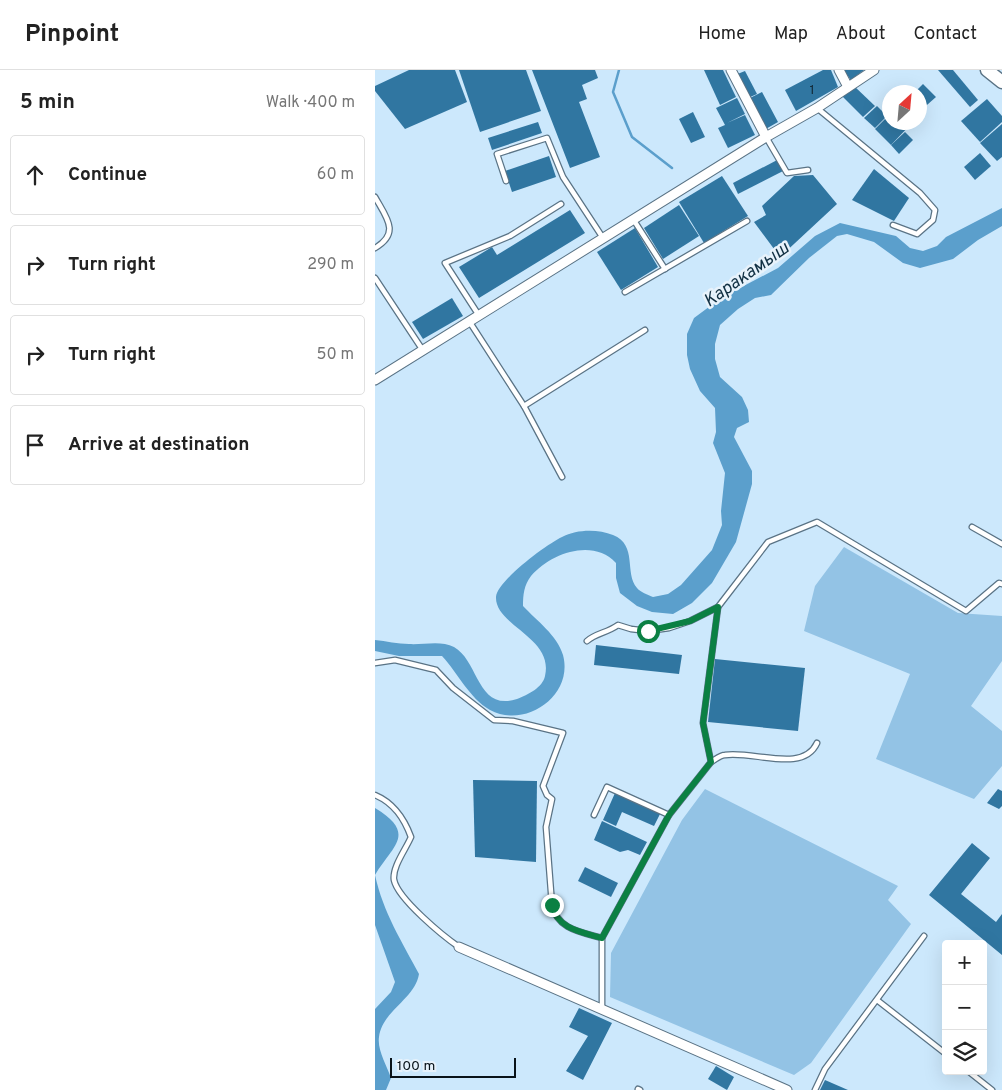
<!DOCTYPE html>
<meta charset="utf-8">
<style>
body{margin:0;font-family:Overpass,sans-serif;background:#f6f6f6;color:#222}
.controls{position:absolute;right:15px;bottom:15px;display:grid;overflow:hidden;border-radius:5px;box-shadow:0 5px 20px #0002}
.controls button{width:45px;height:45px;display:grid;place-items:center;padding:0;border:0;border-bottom:1px solid #e0e0e0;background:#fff;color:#222;font:25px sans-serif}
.compass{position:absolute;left:507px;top:15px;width:45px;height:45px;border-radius:50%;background:#fff;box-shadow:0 5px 20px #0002;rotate:26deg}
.scale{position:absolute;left:15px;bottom:12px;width:126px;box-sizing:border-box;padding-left:5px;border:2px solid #091319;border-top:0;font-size:14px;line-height:18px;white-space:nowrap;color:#091319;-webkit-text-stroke:4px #e7f2fb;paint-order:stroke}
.stop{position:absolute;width:15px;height:15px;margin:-11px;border:4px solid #0b8043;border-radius:50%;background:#fff}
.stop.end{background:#0b8043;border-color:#fff;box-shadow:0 1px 5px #0008}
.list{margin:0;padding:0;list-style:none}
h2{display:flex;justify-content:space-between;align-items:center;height:65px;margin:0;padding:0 20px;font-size:21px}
h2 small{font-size:16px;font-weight:400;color:#767676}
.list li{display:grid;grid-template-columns:32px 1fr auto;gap:15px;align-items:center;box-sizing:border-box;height:80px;margin:0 10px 10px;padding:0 10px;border:1px solid #e0e0e0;border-radius:5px}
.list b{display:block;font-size:19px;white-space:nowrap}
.list em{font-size:16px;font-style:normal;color:#767676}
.icon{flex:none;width:28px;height:28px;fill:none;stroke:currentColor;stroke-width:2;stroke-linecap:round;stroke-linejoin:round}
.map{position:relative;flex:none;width:627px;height:1020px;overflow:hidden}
header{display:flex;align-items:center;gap:30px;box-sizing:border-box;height:70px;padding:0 25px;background:#fff;border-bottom:1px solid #e0e0e0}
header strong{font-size:24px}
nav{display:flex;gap:28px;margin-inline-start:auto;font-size:18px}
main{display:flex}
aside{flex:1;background:#fff}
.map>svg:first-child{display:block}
</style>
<header>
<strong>Pinpoint</strong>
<nav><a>Home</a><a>Map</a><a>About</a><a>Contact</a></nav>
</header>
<main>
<aside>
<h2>5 min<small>Walk · 400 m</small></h2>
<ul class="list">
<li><svg class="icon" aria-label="ahead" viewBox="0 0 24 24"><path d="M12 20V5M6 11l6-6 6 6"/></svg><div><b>Continue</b></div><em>60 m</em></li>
<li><svg class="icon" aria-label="right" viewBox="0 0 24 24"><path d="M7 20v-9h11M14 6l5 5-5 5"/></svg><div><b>Turn right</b></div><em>290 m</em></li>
<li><svg class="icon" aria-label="right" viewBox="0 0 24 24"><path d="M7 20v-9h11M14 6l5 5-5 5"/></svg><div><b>Turn right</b></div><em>50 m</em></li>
<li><svg class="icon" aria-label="arrive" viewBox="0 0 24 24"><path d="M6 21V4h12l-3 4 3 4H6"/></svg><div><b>Arrive at destination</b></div></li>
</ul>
</aside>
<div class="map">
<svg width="627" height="1020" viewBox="0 0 627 1020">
<rect width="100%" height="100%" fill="#cce8fc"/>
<g fill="#93c3e5">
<path d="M469,477L583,543L627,546V591L596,636L627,661V696L599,729L501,689L535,604L429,561L440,516Z"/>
<path d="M330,719L523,816L513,830L536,854L436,993L419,1005L235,927L236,883L307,750Z"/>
</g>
<g fill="#5b9fcc">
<path d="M627,138V156L603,170L578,189L545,198L528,193L499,172L472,164L462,166L434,188L396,225L380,228L363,239L345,255L340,274V289L345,307L367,327L373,340L374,352L362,358L359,367L377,401V414L361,472L337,513L317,533L298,544L277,542L262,536L245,523L241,508V493C218,468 176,483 156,506C149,515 148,525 148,536C162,551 182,565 188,585C199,626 150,659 115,640C94,628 83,603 67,586H24L0,581V570C11,571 23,574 34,574C48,575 66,570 79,577C104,591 102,642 142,629C153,625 168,617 170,606C179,567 120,556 121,527C122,511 172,474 187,467C202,459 223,459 238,465C263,475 249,503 262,518C265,522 273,525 278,527L293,524L306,515L337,480L347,455L346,441L350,403L338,373L341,362L340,338L325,321L315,299L312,285V264L319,248L346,228L403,198L440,166L465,153L521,166L535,178L548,181L562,176L571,167Z"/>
<path d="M0,738C43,764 17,776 0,805C8,842 27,872 44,904C40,929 7,941 4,967C2,980 12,996 16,1008L11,1020H0V939L16,922L20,912L0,855Z"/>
</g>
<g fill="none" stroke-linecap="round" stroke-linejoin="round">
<path stroke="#5b9fcc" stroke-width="2.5" d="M244,0L238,22L257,67L297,98"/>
</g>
<g fill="#3076a1">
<path d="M34,0H80L92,32L30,59L0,21V16Z"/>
<path d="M84,0H151L166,41L105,62Z"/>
<path d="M157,0H220L223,8L207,15L212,29L204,32L225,87L195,98Z"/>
<path d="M329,0H348L361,27L345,35Z"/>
<path d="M448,0H456L463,17L421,41L410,20Z"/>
<path d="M468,0H489L476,10Z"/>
<path d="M563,0H578L603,30L595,37Z"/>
<path d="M370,1L382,24L373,28L360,5Z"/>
<path d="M548,14L561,27L544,42V22H540Z"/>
<path d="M478,15L500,36L488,47L467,26Z"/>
<path d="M387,22L403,52L389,60L373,29Z"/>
<path d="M362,28L370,44L352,53L370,45L380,65L353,78L343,58L350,55L341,38Z"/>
<path d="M612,29L627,46V52L605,72L586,51Z"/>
<path d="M502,36L512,46L500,58L489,48Z"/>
<path d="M318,42L330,67L316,73L304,49Z"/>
<path d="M514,45V52L536,54L516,75L500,59Z"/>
<path d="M163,52L167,63L117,80L113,68Z"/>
<path d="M627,54V87L622,91L605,73Z"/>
<path d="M530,62L538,70L524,84L516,75Z"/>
<path d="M605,83L616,96L600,110L589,97Z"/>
<path d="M174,86L181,107L137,122L130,101Z"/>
<path d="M406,88L412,99L363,124L358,113Z"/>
<path d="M499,99L534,128L519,151L477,130Z"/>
<path d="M438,105L462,134L405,187L379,152L391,145L387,136L419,106Z"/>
<path d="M347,106L373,146L329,173L304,132Z"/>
<path d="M304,135L324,166L288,189L269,158Z"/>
<path d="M195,140L210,163L104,228L84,197L117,177L122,185Z"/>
<path d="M260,158L283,197L246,220L222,182Z"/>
<path d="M77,228L88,246L48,269L37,252Z"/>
<path d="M221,575L307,585L304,604L219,595Z"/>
<path d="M340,589L430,598L423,661L333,652Z"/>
<path d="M98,710L162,711L161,792L100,787Z"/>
<path d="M623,719L627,721V736L624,739L612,733Z"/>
<path d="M240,723L285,744L279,756L247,742L241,756L228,750Z"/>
<path d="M227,751L272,772L265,785L253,780L245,782L219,770Z"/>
<path d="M597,773L615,788L586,824L621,852L627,844V885L554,825Z"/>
<path d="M210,797L243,813L236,827L203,811Z"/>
<path d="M204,938L237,953L208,1010L191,1001L213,966L194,957Z"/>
<path d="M341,996L359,1007L352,1020L333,1009Z"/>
<path d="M450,1010L473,1020H445Z"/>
</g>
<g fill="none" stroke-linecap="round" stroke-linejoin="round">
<g stroke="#5a7385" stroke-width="7">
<g id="lane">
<path d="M442,38L545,123L560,140L558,150L542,164L518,155"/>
<path d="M391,67L412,103L433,100"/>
<path d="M131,111L122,84L172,68L188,107L228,168"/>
<path d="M0,127C11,147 26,163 0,178"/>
<path d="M258,149L290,199"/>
<path d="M0,208L47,279"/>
<path d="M250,222L372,151"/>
<path d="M103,244L70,193L135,166L186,134"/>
<path d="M94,251L149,336L187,407"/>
<path d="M149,336L270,260"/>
<path d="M597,457L627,474"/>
<path d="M212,571C221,563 232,563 243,555L256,559L273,561L294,558L315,551L343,537L393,472L442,452L591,541L624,513L627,514"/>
<path d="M0,593L20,590L61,600L78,618L119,650L138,651L188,663L168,716L172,725L177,729L171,757L177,835C182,859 206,862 227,868"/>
<path d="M336,692C340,690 345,685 350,685C377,680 428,704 442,673"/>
<path d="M0,725C19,733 29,748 36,767C31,779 17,797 19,810C23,829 68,866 84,877"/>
<path d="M219,745L232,717L294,745"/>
<path d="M502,930L571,984"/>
<path d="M227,937V868L294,745L336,692L328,653L343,537"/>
<path d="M593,1001L617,1020"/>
<path d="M263,1019L265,1020"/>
<path d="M440,1020L450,999L549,866"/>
</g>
</g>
<g stroke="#5a7385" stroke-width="11">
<g id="street">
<path d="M356,0L391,67"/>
<path d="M464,0L473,17"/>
<path d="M0,310L391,67L442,38L499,0"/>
<path d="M84,877L412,1020"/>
</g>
</g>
<g stroke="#5a7385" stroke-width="15">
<path id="secondary" d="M612,0L627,12"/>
</g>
<use href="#lane" stroke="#fff" stroke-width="4.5"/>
<use href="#street" stroke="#fff" stroke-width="9"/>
<use href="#secondary" stroke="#fff" stroke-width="12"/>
</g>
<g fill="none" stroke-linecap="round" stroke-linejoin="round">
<path stroke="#0b8043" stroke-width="6" d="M177,835C182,859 206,862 227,868L294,745L336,692L328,653L343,537L315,551L273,561"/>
</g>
<g text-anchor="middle" stroke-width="5" stroke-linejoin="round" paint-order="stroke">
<g font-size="14" fill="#132c3b">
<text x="437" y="24">1</text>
</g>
<g font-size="18" font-style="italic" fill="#113043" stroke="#e7f2fb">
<text transform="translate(371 204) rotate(-35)" y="6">Каракамыш</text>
</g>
</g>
</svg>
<div class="controls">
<button>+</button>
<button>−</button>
<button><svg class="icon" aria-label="layers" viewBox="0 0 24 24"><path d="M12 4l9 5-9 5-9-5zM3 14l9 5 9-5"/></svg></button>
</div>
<svg class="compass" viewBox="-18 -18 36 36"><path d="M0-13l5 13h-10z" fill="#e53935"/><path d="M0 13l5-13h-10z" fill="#767676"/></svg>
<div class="scale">100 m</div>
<div class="stop" style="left:273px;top:561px"></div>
<div class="stop end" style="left:177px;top:835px"></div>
</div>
</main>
